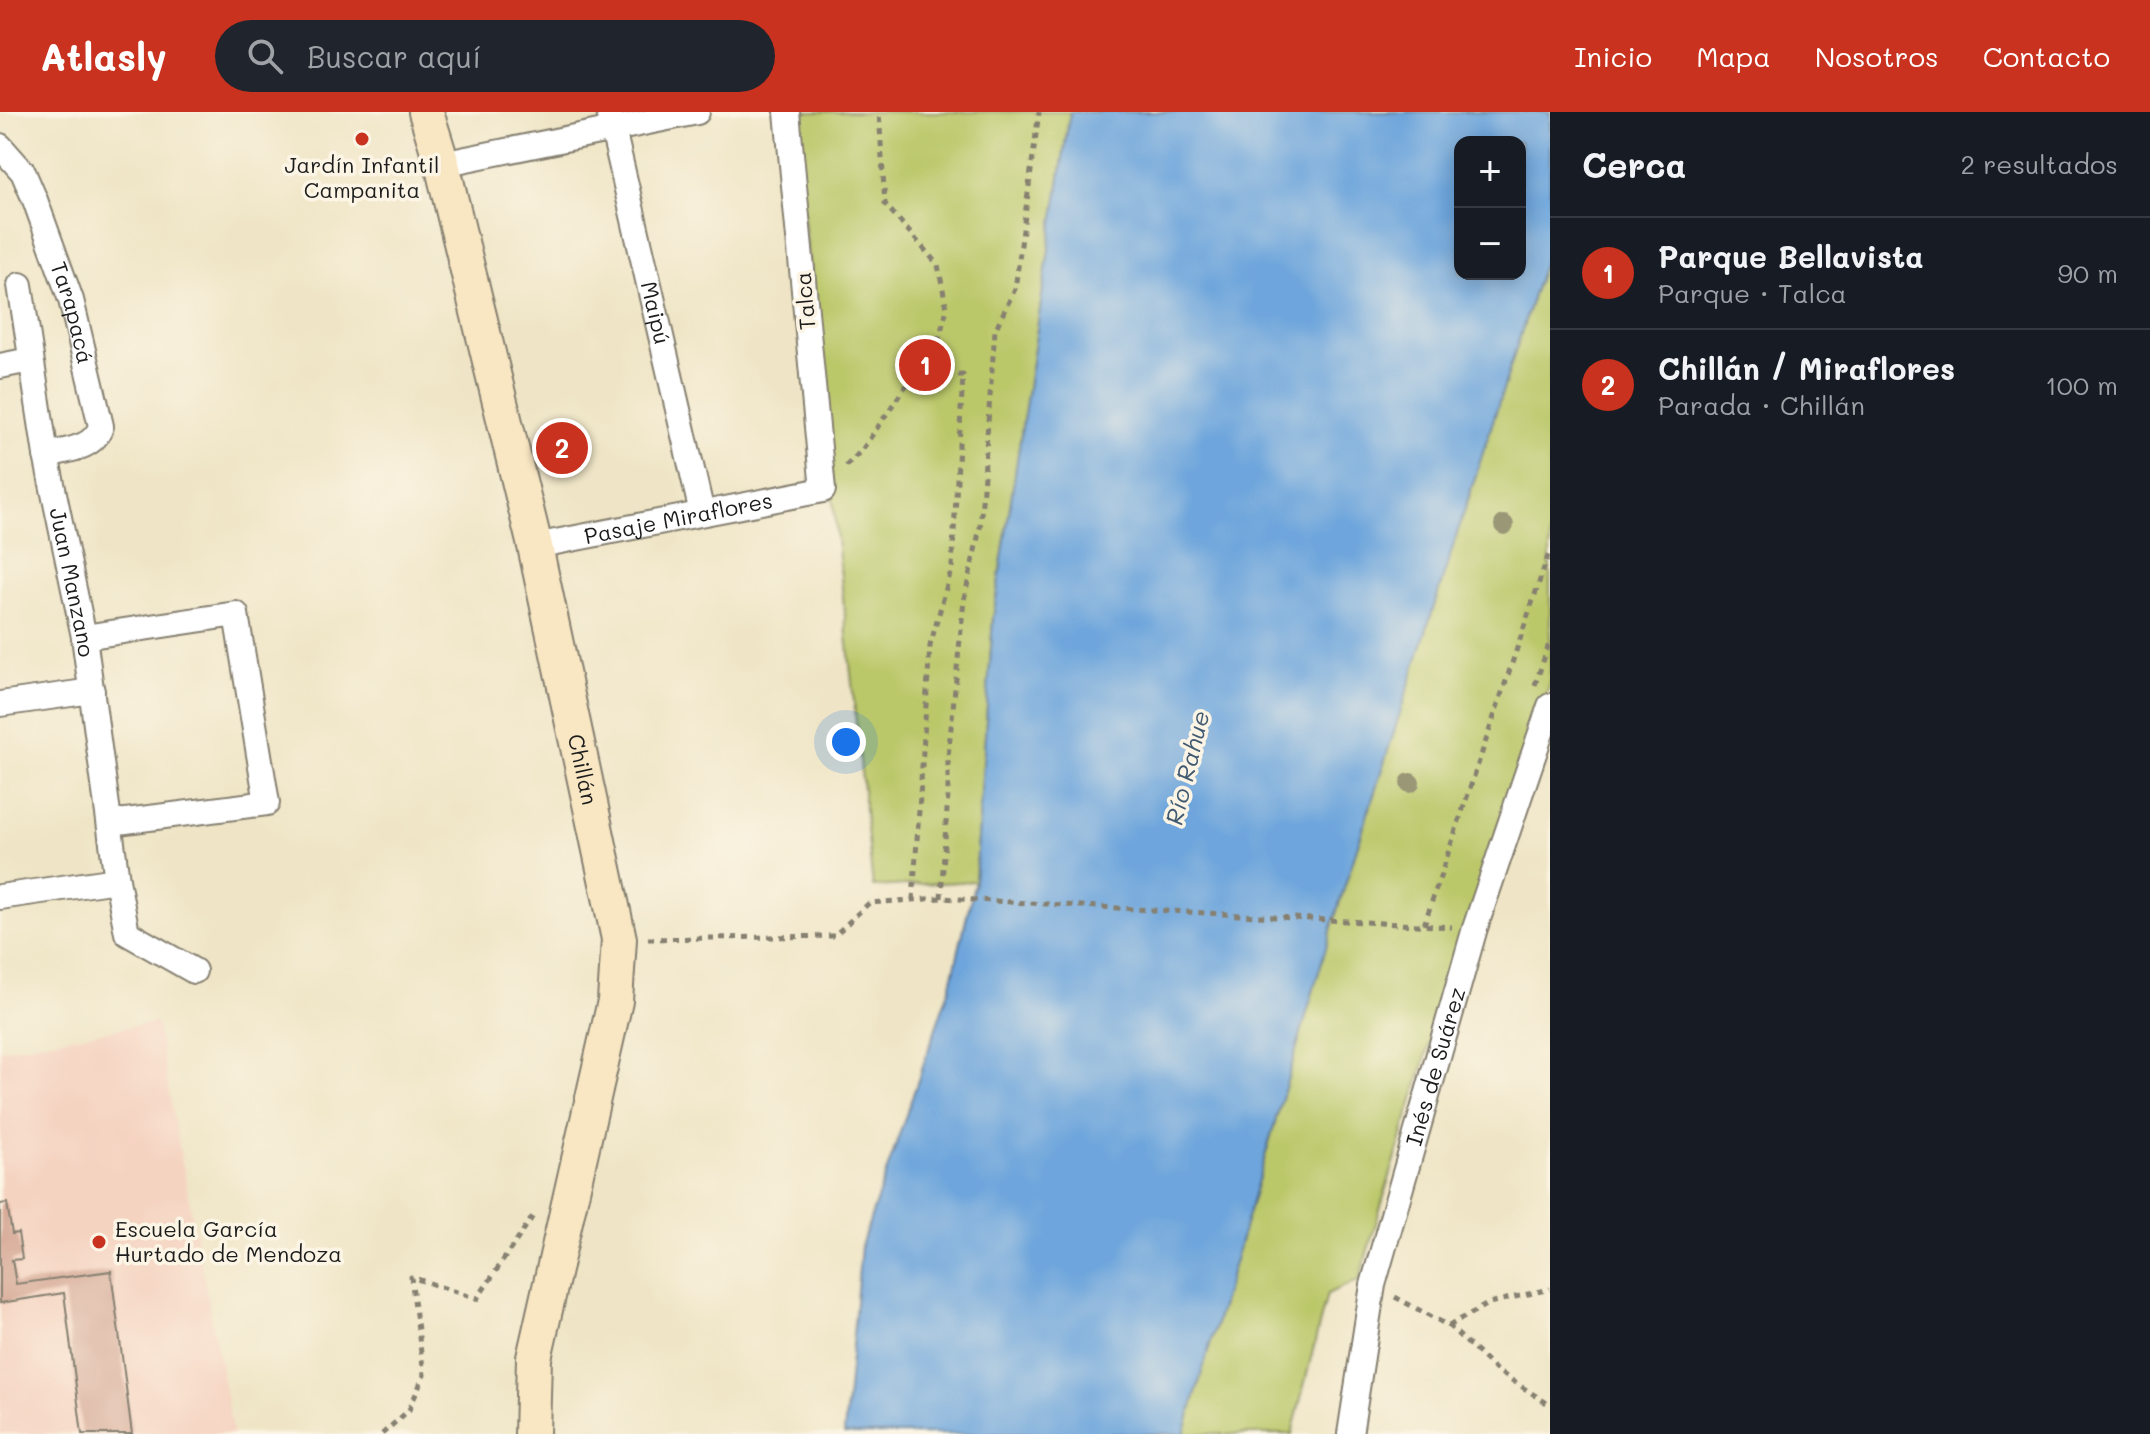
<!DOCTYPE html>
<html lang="es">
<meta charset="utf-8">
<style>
body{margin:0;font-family:Mali,sans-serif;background:#20242c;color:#f1f3f6}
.controls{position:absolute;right:24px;top:24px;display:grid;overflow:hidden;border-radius:16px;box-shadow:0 4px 20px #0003}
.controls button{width:72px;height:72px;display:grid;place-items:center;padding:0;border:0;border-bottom:2px solid #363941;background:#171b24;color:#f1f3f6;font:40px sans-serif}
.you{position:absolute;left:846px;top:630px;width:28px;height:28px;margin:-20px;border:6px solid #fff;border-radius:50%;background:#1a73e8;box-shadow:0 0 0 12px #1a73e833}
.badge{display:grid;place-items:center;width:52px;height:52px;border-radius:50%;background:#c8321e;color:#fff;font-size:26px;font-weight:700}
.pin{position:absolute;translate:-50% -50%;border:4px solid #fff;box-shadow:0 2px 8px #0006}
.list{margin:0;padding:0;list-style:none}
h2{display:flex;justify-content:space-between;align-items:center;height:104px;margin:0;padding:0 32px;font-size:34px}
h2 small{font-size:26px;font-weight:400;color:#9ea1a6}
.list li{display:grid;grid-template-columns:52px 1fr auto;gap:24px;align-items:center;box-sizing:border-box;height:112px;padding:0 32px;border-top:2px solid #363941}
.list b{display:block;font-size:30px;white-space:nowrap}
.list p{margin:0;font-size:26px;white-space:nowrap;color:#9ea1a6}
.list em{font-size:26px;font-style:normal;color:#9ea1a6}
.icon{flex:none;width:44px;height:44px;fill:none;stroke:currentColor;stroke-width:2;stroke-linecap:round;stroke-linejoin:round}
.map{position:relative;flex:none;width:1550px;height:1322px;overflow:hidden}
header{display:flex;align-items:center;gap:48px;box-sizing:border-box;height:112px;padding:0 40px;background:#c8321e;color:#fff}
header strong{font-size:38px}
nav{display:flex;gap:44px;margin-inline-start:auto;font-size:28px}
.search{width:560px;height:72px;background:#20242c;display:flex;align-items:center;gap:20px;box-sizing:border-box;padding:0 28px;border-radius:44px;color:#9ea1a6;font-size:30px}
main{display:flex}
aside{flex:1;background:#171b24}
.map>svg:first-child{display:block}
</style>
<header>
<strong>Atlasly</strong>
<div class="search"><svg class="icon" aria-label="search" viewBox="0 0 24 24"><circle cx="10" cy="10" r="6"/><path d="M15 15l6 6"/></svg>Buscar aquí</div>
<nav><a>Inicio</a><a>Mapa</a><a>Nosotros</a><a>Contacto</a></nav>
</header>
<main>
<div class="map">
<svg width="1550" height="1322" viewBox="0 0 1550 1322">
<rect width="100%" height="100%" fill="#fcf5e5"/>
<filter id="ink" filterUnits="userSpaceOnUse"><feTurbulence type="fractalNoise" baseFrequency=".0125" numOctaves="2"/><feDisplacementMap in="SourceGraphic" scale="16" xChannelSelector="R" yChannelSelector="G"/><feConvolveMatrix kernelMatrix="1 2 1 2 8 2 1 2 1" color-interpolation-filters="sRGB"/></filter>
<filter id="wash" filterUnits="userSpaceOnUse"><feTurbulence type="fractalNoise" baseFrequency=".006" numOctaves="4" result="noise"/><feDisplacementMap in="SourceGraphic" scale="32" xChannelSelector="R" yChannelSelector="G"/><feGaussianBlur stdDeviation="1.8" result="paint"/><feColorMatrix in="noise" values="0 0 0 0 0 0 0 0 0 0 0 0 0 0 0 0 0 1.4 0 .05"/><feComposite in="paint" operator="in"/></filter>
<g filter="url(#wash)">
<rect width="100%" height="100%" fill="#efe5c6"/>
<path fill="#f5d3c1" d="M156,910L233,1322H0V938Z"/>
<g fill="#bbc86a" stroke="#6c7243" stroke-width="2">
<path d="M793,0H1070L993,506L975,769L873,775Z"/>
<path d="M1550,130V572L1459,834L1359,1168L1327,1182L1292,1322H1184L1334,808Z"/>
</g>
<path fill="#6da5dc" stroke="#44607c" stroke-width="2" fill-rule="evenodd" d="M1070,0H1550V130L1334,808L1184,1322H844L861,1134L951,872L975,769L993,506ZM1460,30H1520V162H1460Z"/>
<g id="blocks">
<path fill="#d6a895" d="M7,1091L12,1122L18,1121L22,1147L12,1148L16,1172L111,1159L132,1322H82L64,1181L0,1191V1092Z"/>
</g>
</g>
<g filter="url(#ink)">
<use href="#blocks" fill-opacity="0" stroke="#868071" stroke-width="2"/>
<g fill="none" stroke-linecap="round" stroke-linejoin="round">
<g stroke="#868071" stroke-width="28">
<g id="street">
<path id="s1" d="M609,0L702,401"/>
<path id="s2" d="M0,34L23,60L35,88L71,188L101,314C94,337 67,338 46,343"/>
<path d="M442,52L697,0"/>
<path id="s3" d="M20,173L46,343L84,525L117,768L127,821L194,859"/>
<path d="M0,254L30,248"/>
<path id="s4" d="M535,434L823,378L787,0"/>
<path d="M84,525L236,502L267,691L110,711"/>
<path d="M0,592L92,579"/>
<path d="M0,785L117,768"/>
<path id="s5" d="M1350,1322L1373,1173L1475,816L1550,594"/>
</g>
</g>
<g stroke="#868071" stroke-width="38">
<g id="secondary">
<path id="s6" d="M426,0L442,52L535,434L619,827L615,889L534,1246L532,1322"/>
</g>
</g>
<g stroke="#868071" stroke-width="5" stroke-dasharray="6 6" stroke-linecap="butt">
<path d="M846,354L862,338L905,275L937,234L947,197L938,153L885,92L879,0"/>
<path d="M1535,573L1550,529"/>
<path d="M941,786L948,683V645L964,488L980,416L995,218L1015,177L1039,0"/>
<path d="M913,788L930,534L952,455L963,263H915"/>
<path d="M1424,813L1550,438"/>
<path d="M648,827L834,824L869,791L941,786L1452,815"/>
<path d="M1395,1185L1449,1214L1496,1258L1550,1293"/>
<path d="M1449,1214L1489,1191L1550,1177"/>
<path d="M382,1322L409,1298L424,1263L411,1165L477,1187L533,1104"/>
</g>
<use href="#street" stroke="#fff" stroke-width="24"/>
<use href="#secondary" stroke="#f9e7c3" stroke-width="34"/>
</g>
<g fill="#9a9777">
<circle cx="1504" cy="413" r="10"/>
<circle cx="1410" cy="671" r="10"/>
</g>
</g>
<g fill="#c8321e" stroke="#fcf5e5" stroke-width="3">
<circle cx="362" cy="27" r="8"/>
<circle cx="99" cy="1130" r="8"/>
</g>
<g text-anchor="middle" stroke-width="7" stroke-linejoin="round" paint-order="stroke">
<g font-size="22" fill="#1c1c1c" stroke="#fcf5e5">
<text x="362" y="61">Jardín Infantil<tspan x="362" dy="25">Campanita</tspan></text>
<text x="115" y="1125" text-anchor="start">Escuela García<tspan x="115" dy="25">Hurtado de Mendoza</tspan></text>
</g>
<g font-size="22" fill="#1c1c1c" stroke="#fcf5e5">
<text transform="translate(805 189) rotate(-95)" y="8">Talca</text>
<text dy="8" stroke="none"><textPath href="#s2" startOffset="184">Tarapacá</textPath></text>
<text dy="8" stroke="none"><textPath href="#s1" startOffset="206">Maipú</textPath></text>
<text dy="8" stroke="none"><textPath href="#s4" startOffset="146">Pasaje Miraflores</textPath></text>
<text dy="8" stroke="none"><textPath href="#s3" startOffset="302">Juan Manzano</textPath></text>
<text dy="8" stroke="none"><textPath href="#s6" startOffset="676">Chillán</textPath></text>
<text dy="8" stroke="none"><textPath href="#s5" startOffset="378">Inés de Suárez</textPath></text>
</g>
<g font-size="24" font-style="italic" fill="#405a72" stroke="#fcf5e5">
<text transform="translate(1188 656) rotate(-76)" y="8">Río Rahue</text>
</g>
</g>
</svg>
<div class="controls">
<button>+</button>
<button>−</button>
</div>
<div class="you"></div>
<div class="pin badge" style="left:925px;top:253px">1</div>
<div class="pin badge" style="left:562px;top:336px">2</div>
</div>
<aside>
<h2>Cerca<small>2 resultados</small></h2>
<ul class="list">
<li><span class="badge">1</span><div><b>Parque Bellavista</b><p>Parque · Talca</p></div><em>90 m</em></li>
<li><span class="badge">2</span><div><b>Chillán / Miraflores</b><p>Parada · Chillán</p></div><em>100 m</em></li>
</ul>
</aside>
</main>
